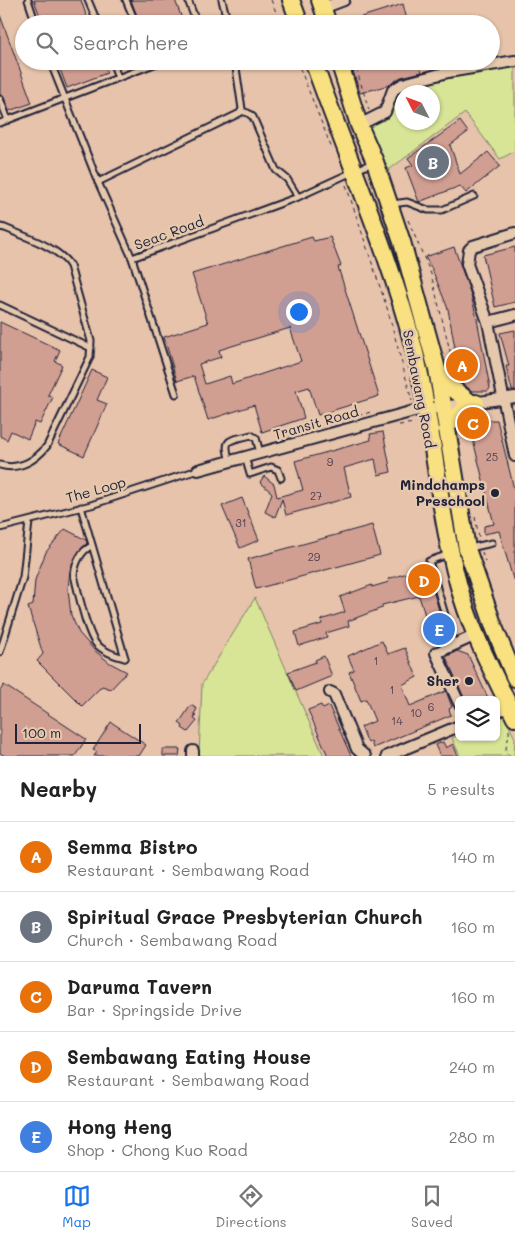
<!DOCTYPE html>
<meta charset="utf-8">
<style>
body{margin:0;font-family:Mali,sans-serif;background:#f6f6f6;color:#222}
.controls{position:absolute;right:15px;bottom:15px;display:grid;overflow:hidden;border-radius:8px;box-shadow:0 1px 4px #0004}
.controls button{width:45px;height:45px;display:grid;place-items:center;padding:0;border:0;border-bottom:1px solid #e0e0e0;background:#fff;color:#222;font:25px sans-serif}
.compass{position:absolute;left:395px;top:85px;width:45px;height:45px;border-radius:50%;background:#fff;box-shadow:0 1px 4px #0004;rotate:312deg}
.scale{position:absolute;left:15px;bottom:12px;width:126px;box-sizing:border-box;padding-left:5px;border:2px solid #22223b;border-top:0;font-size:14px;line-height:18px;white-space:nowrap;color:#22223b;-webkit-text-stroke:4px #e6c9ad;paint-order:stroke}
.you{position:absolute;left:298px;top:311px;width:18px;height:18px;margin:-12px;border:4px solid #fff;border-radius:50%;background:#1a73e8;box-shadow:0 0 0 8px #1a73e833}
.badge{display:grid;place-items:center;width:32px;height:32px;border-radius:50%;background:#1a73e8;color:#fff;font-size:16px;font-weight:700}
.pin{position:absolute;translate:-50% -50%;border:2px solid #fff;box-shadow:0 1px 5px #0006}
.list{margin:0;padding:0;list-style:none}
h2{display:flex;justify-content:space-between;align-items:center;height:65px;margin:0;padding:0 20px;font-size:21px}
h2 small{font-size:16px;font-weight:400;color:#767676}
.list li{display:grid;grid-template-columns:32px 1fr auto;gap:15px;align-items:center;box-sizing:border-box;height:70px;padding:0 20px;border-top:1px solid #e0e0e0}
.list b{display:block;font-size:19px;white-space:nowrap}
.list p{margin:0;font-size:16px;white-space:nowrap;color:#767676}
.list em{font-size:16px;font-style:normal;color:#767676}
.icon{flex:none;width:28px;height:28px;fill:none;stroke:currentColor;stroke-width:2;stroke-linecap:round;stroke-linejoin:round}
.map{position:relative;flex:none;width:515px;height:756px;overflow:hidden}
.search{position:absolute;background:#fff;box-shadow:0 1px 4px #0004;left:15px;right:15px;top:15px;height:55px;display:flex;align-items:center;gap:12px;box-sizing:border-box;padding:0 18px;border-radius:28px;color:#767676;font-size:19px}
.sheet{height:415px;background:#fff}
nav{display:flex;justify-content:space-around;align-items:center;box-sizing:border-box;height:70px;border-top:1px solid #e0e0e0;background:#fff;font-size:14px;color:#767676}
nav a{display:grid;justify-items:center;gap:2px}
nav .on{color:#1a73e8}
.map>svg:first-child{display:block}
</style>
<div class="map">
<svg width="515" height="756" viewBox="0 0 515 756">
<rect width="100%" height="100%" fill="#e6c3aa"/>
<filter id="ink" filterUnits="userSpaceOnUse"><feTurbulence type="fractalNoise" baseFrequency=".02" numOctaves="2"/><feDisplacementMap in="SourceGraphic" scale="10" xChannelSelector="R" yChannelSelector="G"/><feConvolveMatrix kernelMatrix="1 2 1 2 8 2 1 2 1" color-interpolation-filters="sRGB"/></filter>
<g filter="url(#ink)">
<g fill="#d8e496" stroke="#7d8368" fill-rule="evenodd">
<path d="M515,65V151L500,159L465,113L382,175L359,125L389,113L393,90L501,66ZM402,92H432V122H402Z"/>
<path d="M255,598L324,756H199L202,684Z"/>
<path d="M504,716L515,738L514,756H460L452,738L459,735V737H496V719Z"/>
</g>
<g fill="#d19e92" stroke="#22223b" fill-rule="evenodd">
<path d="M34,0H81L89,24H43Z"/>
<path d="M131,0H175L184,24H140Z"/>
<path d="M403,4L408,24H345V22Z"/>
<path d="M0,15L32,103L9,111L4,97L0,95Z"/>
<path d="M57,61H103L107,73L67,88Z"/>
<path d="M350,61H419L422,72L401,77L389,85L360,93Z"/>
<path d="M460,121L468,132L450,145L460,174L488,152L500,166L466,193L460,186L419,202L406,168L413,165L408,158Z"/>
<path d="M312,237L314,241L330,237L341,266L338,267L379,396L318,415L309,387L296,391L304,418L262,432L254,405L208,420L194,376L177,381L164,337L208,323L192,274ZM290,328L301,361L232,384L230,376L205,384L199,364L221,357L219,350Z"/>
<path d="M454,247L470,292L477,319L490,388L488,391H472L461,382L448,309L432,269L425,257Z"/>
<path d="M515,247V302L495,307L483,255Z"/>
<path d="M0,322L60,350L55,361L62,365L48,395L53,397L40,424L35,422L28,439L11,431L7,440L0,436Z"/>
<path d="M515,330V390H512L506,366H509L500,333Z"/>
<path d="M92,370L107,377L97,400L107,404L84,456L58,444Z"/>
<path d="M479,414H487L488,420H497L515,493V579H513L499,531L484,534V526L494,524L468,420Z"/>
<path d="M383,432L391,472L378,475L375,459L344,468L351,497L286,515L282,499L275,517L265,512L272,493L260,482L264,476L274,484L277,497L303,490L295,461L371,440L370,434Z"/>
<path d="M242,498L259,540L240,548L222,506Z"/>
<path d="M372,525L380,555L256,589L248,559Z"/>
<path d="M65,529L86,540L87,543L76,556L70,570L68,589L71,615L79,633L94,650L110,663L127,672L111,689L102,686L82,706L37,661L43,654L28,607L33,605L35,580L46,552Z"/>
<path d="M426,567L447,637L433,641L419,596L382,605V608L348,621L349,626L326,633L327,637L299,646L295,632L322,624L321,620L345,612L340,597L372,585V587L389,582L388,579Z"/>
<path d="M382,641L388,654L405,648L417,677L402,685L410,706L446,691L452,707L449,709L451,715L373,748L371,741L368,743L361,727L375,721L366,699L361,701L349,672L354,670L348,656Z"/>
<path d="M457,651L468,655L489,700H465L446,657Z"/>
<path d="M324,656L332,676L296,691L288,672L316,662L315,660Z"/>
<path d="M4,685L86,739L75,756H5L0,753V691Z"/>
<path d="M191,705L197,709L194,714L196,715L194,719L197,721L188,732L182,728L183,726L179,723Z"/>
<path d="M321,705L323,709L329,706L351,756H328L308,710Z"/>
<path d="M111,722L146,745L139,756H94L97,752L93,750Z"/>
<path d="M443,742L446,748L453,744L458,756H440L435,745Z"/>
<path d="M163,749H180L179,756H163Z"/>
</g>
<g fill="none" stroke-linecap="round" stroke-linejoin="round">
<g stroke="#22223b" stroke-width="9">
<g id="lane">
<path d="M28,0L36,24"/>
<path d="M88,0L98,24"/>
<path d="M126,0L136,24"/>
<path d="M188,0L197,24"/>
<path d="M222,0L228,24"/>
<path d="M50,61L98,182L132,258L176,394"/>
<path d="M112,61L118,78"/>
<path d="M0,99L8,120"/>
<path d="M241,111L248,113L253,117L276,170L287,179L298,197"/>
<path d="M0,123L162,61"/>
<path d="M98,182L240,113L242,109L235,61"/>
<path d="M392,204L407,202L428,210H442L474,196"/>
<path d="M0,227L5,228C25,237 59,247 70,266L91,341L90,357L47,446C36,460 19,471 0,465"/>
<path d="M132,258L298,197L372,163"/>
<path d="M0,305L91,348"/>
<path d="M245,457L250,474L271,467L278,470L281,478"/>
<path d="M230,461C222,437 230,441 251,435L256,438L260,453"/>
<path d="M81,507L125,658"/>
<path d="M0,528L91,505L198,470"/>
<path d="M92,546C81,550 75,564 74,575C78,591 87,635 97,645C105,652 116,656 125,658"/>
<path d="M470,548L492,543"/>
<path d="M449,554L429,561L454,645"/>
<path d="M0,652L23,577L29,522"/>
</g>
</g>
<g stroke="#22223b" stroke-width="14">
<g id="street">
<path d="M323,8L344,0"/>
<path d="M359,125L385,112L393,90L403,84L448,72L515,61"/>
<path d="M515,233L473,246L469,250L467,264L488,322L515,456"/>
<path d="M488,322L515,315"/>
<path d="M198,470L414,411L515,397"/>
<path d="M330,692L334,694L357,749L365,756"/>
<path d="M459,703L436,653L476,635"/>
<path d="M496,712L509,706"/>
<path d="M193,756V751"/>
<path d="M387,756L459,726"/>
</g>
</g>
<g stroke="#22223b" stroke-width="20">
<g id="primary">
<path d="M291,0L300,24"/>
<path d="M320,0L328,24"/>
<path d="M313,61C347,157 389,251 414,349C434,426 437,506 458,583C470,630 494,674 515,718"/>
<path d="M339,61L359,125L375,162L402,242L437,369L467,549L494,627L515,678"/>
<path d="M438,371L452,388L471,403"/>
<path d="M447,426L465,409L476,403"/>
</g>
</g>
<g stroke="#22223b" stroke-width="1" stroke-dasharray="4 4" stroke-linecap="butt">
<path d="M271,0L281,24"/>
<path d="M297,61L332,149"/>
<path d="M354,61L369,110"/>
<path d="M346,185L388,311L412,401"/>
<path d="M408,220L431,274L455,371"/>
<path d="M343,420L371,412"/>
<path d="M399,425L415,423"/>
<path d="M475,517L479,538"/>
<path d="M482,552L485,562"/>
<path d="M509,730C510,738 505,745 506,753L511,756"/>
</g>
<use href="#lane" stroke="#e6c9ad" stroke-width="5"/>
<use href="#street" stroke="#e6c9ad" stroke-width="10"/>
<use href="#primary" stroke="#f9e181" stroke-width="16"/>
</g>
</g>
<g fill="#22223b" stroke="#e6c9ad" stroke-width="2">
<circle cx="495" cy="493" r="5"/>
<circle cx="469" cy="681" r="5"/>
</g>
<g text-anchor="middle" stroke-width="5" stroke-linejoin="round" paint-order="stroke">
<g font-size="11" fill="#4e4151">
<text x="492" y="461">25</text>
<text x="330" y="466">9</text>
<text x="316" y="500">27</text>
<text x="241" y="527">31</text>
<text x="314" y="561">29</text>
<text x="376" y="665">1</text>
<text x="392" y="694">1</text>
<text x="431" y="711">6</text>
<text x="416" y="717">10</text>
<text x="397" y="725">14</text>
</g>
<g font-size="14" fill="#22223b" stroke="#e6c9ad">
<text transform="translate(169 233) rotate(-20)" y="5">Seac Road</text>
<text transform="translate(419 389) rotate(79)" y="5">Sembawang Road</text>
<text transform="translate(316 423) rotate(-16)" y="5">Transit Road</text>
<text transform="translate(96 490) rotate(-16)" y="5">The Loop</text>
</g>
<g font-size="14" font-weight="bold" fill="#22223b" stroke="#e6c9ad" text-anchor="end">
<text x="485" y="490">Mindchamps<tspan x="485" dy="16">Preschool</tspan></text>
<text x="459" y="686">Sher</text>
</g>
</g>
</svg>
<div class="controls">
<button><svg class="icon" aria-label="layers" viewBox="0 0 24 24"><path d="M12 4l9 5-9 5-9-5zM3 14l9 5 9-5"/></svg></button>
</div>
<svg class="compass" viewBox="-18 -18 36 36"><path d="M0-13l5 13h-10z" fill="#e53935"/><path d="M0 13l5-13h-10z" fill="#767676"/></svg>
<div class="scale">100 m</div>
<div class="you"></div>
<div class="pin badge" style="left:462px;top:365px;background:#e8710a">A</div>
<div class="pin badge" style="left:433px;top:162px;background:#6b7280">B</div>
<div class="pin badge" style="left:473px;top:423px;background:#e8710a">C</div>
<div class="pin badge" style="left:424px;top:580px;background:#e8710a">D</div>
<div class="pin badge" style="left:439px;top:629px;background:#3f7fe0">E</div>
<div class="search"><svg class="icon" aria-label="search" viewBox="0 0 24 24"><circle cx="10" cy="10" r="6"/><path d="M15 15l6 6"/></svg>Search here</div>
</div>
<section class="sheet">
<h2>Nearby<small>5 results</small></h2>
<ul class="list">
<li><span class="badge" style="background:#e8710a">A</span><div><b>Semma Bistro</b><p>Restaurant · Sembawang Road</p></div><em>140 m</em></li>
<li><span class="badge" style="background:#6b7280">B</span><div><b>Spiritual Grace Presbyterian Church</b><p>Church · Sembawang Road</p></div><em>160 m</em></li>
<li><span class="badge" style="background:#e8710a">C</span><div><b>Daruma Tavern</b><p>Bar · Springside Drive</p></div><em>160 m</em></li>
<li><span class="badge" style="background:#e8710a">D</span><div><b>Sembawang Eating House</b><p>Restaurant · Sembawang Road</p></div><em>240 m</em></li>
<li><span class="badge" style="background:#3f7fe0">E</span><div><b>Hong Heng</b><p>Shop · Chong Kuo Road</p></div><em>280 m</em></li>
</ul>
</section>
<nav>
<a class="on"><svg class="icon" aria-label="map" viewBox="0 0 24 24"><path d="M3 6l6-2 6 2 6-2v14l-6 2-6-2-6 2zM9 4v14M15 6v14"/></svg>Map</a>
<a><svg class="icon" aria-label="directions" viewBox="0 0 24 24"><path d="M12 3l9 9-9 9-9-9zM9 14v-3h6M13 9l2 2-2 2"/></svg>Directions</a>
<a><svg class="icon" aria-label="saved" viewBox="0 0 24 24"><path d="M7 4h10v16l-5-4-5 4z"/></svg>Saved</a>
</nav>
